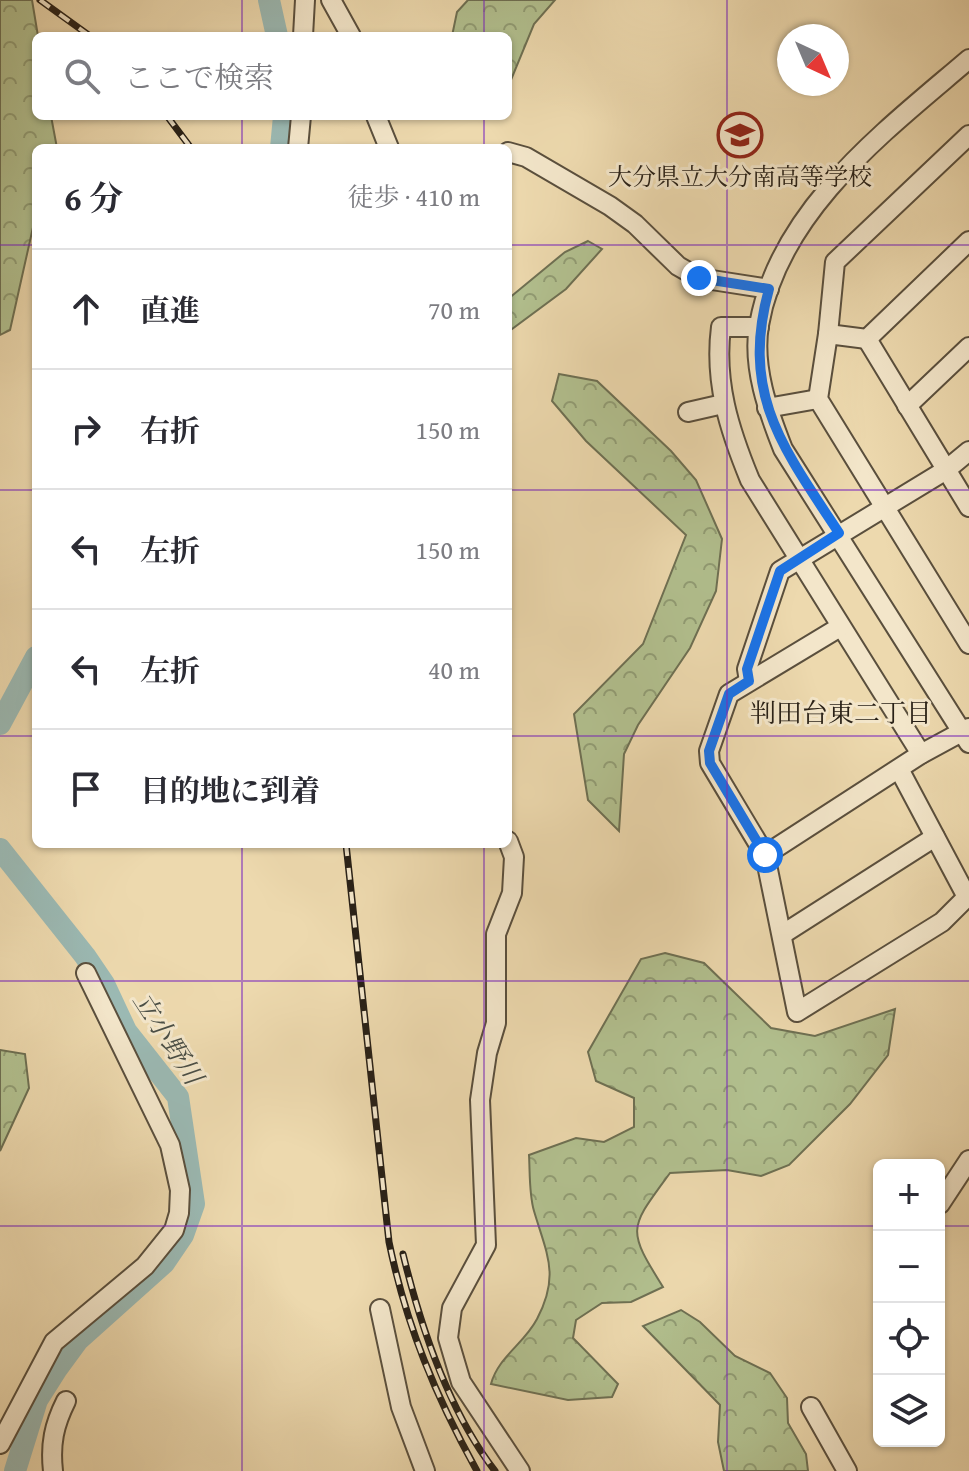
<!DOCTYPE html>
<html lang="ja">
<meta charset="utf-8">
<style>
body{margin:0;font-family:"Gentium Book Plus","Noto Serif JP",serif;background:#f2f2f3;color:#2b2b33}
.controls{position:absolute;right:24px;bottom:24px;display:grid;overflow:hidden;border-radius:12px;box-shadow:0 2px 6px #0004}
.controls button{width:72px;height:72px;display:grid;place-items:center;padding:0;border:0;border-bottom:2px solid #e1e1e2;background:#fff;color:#2b2b33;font:40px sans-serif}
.compass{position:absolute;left:777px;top:24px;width:72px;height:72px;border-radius:50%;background:#fff;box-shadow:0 2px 6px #0004;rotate:136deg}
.stop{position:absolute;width:24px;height:24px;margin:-18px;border:6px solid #1a73e8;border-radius:50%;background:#fff}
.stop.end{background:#1a73e8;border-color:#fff;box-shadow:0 2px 8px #0008}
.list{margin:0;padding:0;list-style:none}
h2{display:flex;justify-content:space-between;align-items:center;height:104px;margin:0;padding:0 32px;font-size:34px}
h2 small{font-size:26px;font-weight:400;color:#7c7c81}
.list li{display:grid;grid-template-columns:52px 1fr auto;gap:24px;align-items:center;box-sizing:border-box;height:120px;padding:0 32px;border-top:2px solid #e1e1e2}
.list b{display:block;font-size:30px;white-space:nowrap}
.list em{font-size:26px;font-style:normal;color:#7c7c81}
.icon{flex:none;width:44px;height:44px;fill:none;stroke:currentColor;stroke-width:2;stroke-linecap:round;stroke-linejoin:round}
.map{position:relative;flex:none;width:969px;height:1471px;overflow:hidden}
.search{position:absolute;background:#fff;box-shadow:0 2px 6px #0004;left:32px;top:32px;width:480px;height:88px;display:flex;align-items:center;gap:20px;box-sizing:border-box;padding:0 28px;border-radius:12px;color:#7c7c81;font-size:30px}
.panel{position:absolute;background:#fff;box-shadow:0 2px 6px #0004;left:32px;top:144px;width:480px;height:704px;border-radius:12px}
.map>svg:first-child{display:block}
</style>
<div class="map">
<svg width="969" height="1471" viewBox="0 0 969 1471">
<defs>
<pattern id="forest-crowns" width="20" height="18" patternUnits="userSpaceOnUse" patternTransform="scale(2)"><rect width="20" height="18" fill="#b2c08f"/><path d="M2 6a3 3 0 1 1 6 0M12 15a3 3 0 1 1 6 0" fill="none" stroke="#919c74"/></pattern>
</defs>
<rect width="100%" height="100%" fill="#edd9ae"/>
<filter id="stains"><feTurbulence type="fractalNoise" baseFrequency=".0025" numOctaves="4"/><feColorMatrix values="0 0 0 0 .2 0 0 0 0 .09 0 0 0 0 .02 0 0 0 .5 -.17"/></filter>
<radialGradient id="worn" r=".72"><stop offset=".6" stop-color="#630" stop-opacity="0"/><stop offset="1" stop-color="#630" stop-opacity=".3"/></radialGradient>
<g fill="url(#forest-crowns)" stroke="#6e7053" stroke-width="2">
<path d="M0,0H32L38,36L36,116H51L57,148H36V214L10,330L0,335Z"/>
<path d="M468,0H555L534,24L508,87V36H452L457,12Z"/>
<path d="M588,241L602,249L566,289L508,332V299L565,252Z"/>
<path d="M559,374L597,381L671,451L696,480L722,539L716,591L690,648L638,725L624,754L619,831L588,800L574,714L643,644L686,535L586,441L552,401Z"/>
<path d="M665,953L704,963L771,1028L815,1036L895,1009L888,1055L850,1104L789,1165L761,1176L727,1170L670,1173C629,1229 626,1228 663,1287L631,1302L602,1303L576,1320L573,1338L618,1384L612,1397L568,1400L491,1384C498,1357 524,1344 537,1319C560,1275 547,1255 534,1211C529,1194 530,1173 529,1155L576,1138L604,1142L634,1127V1098L596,1081L588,1052L641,959Z"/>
<path d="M0,1050L25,1054L29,1088L0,1151Z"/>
<path d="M681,1310L700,1322L735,1356L770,1373L787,1398L788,1423L806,1454L808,1471H724L718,1442L720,1405L643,1326Z"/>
</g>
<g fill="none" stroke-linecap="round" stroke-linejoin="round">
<g stroke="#9bb9b3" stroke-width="22">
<path d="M269,0L277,36"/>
<path d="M281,148L284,116"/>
<path d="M0,724L36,657"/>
<path d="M0,849L85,956L104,984L126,1031L178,1097L194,1204L183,1235L164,1263L78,1340L56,1370L37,1400L15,1471"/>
</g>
<g stroke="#5a4f3d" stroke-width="22">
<g id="minor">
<path d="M331,0L351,36"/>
<path d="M303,36L305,0"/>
<path d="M969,59C885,131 779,210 759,325C752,367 768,411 783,449L969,743"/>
<path d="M376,116L389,148"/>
<path d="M298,148L301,116"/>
<path d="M508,152L526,157L610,206L635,224L678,266L699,278L769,289"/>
<path d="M969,241L867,339L828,334L818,399L969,644"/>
<path d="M759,327H721C714,382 729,429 750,480L921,754"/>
<path d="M828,334L835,262L969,135"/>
<path d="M867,339L969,507"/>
<path d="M907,406L969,347"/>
<path d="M767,408L818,399"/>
<path d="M688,412L723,404"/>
<path d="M840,627L729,694L709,751L710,763L765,855L797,1012L942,922L967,897L899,769"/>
<path d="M749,681L747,669L780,571L946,470L969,451"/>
<path d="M508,841L514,857L512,893L496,934V1023L487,1053L480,1100L486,1245L452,1308L448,1338L461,1382L520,1471"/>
<path d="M765,855L921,754L969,728"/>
<path d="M783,934L935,837"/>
<path d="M940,1204L969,1160"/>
<path d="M380,1309L401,1407L425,1471"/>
<path d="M811,1407L847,1471"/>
<path d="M0,1444L54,1342L145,1266L174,1230L179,1213L180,1190L170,1145L86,973"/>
<path d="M53,1471C50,1444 54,1425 66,1401"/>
</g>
</g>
<use href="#minor" stroke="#f3e6ca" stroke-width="18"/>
<g stroke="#292117" stroke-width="7">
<g id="rail">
<path d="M40,0L90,36"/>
<path d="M167,116L191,148"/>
<path d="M346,844L389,1242C406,1325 436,1397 477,1471"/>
<path d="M403,1254C421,1328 448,1410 495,1471"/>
</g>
</g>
<use href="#rail" stroke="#f3e6ca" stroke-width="4" stroke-dasharray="12" stroke-linecap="butt"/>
</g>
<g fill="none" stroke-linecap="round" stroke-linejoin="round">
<path stroke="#1a73e8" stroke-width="10" d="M699,278L769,289C740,394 783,448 839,533L780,571L747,669L749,681L729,694L709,751L710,763L765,855"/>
</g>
<path fill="none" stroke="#7b2cbf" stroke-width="2" stroke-opacity="0.55" d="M242,0V36M484,0V36M727,0V1471M242,116V148M484,116V148M0,245H36M508,245H969M0,490H36M508,490H969M0,736H36M508,736H969M242,844V1471M484,844V1471M0,981H969M0,1226H879M939,1226H969"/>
<defs>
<g id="school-ring" transform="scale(2.3)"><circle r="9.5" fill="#f3e6ca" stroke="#8f2418" stroke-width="1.5"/><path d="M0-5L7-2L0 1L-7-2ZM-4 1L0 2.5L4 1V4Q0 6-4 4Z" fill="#8f2418"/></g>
</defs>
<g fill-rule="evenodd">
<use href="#school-ring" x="740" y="135"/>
</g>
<g text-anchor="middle" stroke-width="6" stroke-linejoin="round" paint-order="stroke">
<g font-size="24" fill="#292117" stroke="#f3e6ca">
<text x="740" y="185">大分県立大分南高等学校</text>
</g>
<g font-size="26" fill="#292117" stroke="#f3e6ca">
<text x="841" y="722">判田台東二丁目</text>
</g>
<g font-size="26" font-style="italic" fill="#4b4f46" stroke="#f3e6ca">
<text transform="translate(168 1038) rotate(57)" y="9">立小野川</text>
</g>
</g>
<rect width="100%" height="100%" filter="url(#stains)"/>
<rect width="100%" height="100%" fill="url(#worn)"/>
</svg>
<div class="controls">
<button>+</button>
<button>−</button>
<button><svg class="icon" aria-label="locate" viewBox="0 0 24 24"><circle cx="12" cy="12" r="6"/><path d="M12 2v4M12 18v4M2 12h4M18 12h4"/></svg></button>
<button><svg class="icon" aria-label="layers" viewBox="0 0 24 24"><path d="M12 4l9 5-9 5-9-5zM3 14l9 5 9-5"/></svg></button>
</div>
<svg class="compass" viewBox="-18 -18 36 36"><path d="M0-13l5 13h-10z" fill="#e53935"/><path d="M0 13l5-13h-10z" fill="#7c7c81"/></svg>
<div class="stop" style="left:765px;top:855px"></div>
<div class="stop end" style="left:699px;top:278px"></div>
<div class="search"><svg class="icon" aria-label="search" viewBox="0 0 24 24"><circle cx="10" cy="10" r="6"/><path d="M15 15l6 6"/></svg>ここで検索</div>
<section class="panel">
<h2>6 分<small>徒歩 · 410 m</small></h2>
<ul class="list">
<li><svg class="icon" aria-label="ahead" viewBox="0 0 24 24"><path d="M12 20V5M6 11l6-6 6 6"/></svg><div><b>直進</b></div><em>70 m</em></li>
<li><svg class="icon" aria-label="right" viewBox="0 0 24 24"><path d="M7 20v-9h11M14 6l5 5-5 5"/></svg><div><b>右折</b></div><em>150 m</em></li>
<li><svg class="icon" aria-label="left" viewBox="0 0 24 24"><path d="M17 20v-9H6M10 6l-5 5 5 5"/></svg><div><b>左折</b></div><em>150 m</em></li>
<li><svg class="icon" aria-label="left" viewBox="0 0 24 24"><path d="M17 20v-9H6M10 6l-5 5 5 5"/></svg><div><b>左折</b></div><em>40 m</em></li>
<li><svg class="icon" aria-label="arrive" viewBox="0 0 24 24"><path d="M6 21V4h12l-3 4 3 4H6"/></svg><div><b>目的地に到着</b></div></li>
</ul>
</section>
</div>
